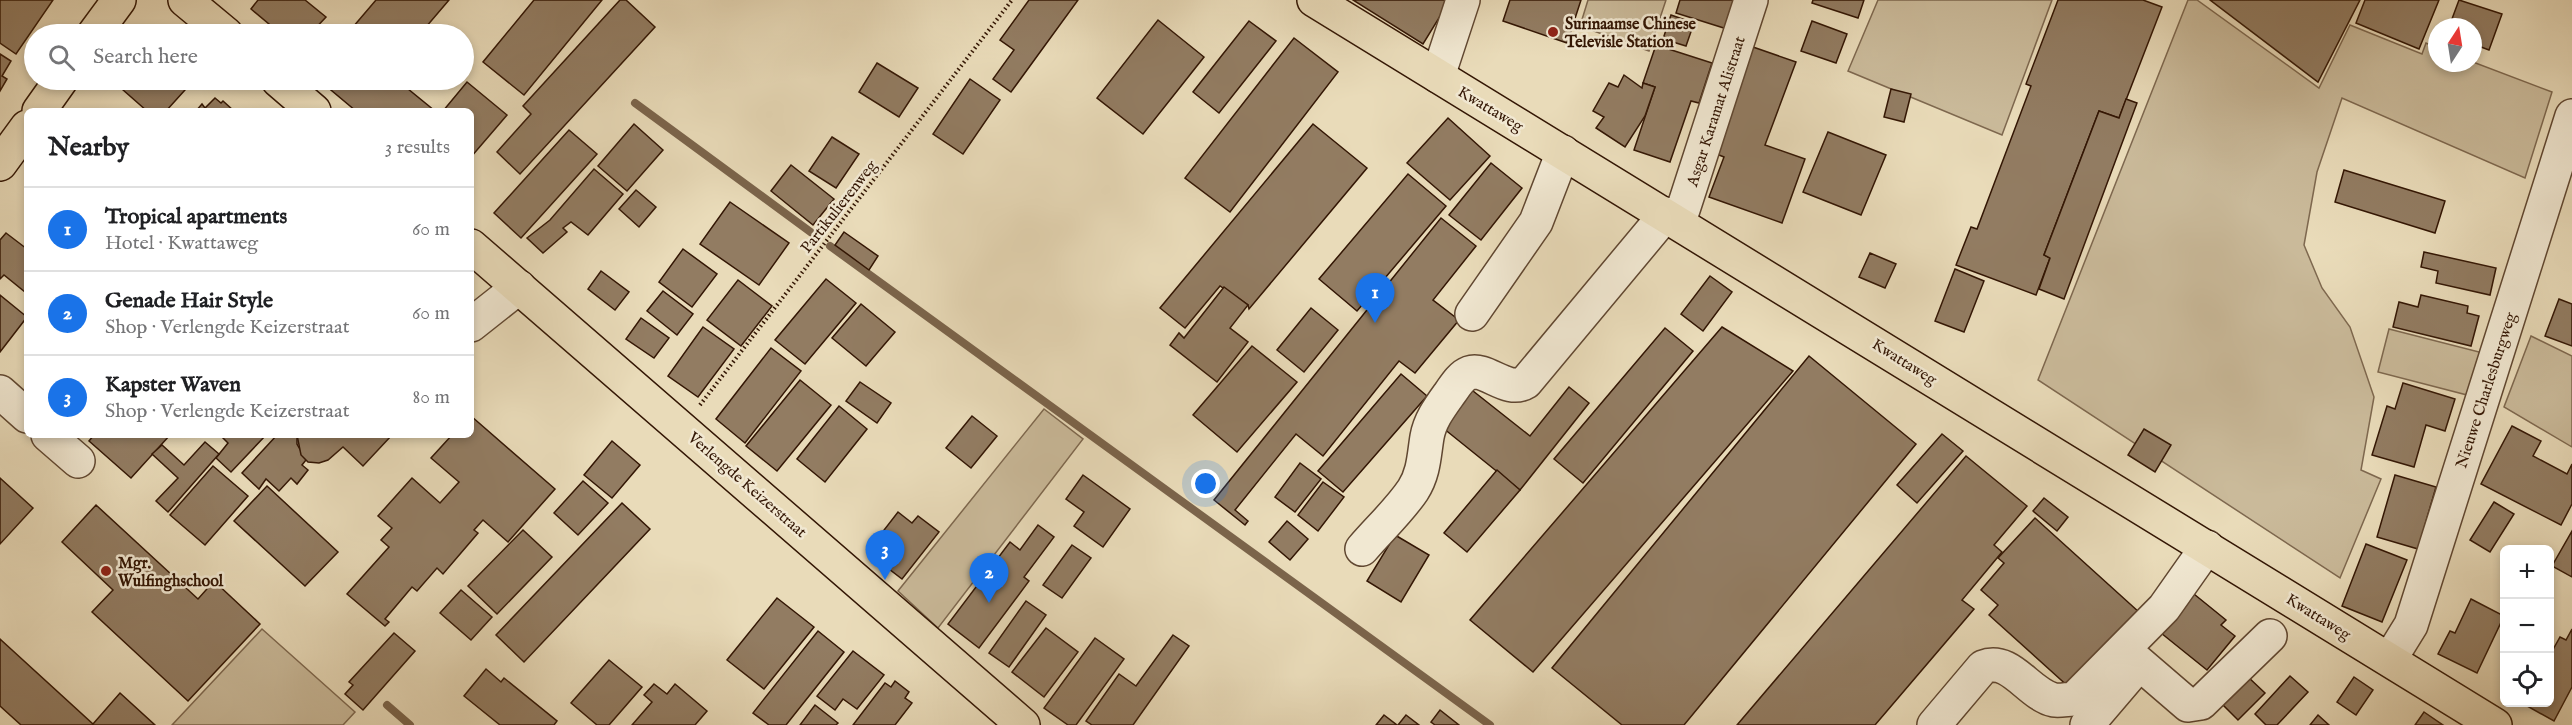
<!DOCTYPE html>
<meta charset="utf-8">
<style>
body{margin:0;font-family:"IM FELL English",serif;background:#f2f2f2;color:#202124}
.controls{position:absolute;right:18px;bottom:18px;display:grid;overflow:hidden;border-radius:9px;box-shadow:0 3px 9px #0003}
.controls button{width:54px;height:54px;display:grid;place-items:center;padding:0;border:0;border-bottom:2px solid #e0e0e0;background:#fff;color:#202124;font:30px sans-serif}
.compass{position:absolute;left:2428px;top:18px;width:54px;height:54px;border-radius:50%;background:#fff;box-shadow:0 3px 9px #0003;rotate:12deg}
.you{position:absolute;left:1206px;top:484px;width:21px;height:21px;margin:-15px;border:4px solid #fff;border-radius:50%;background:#1a73e8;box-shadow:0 0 0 9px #1a73e833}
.badge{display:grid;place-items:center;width:39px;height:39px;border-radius:50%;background:#1a73e8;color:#fff;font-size:20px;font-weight:700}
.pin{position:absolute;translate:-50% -50px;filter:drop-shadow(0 2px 3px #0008)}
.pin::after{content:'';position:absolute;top:32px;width:21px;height:18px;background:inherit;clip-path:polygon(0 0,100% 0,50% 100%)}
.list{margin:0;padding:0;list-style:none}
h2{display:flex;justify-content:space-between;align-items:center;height:78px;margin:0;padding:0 24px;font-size:26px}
h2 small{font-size:20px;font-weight:400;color:#757577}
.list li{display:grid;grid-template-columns:39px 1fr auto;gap:18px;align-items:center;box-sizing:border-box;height:84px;padding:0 24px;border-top:2px solid #e0e0e0}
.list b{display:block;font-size:22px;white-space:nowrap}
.list p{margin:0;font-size:20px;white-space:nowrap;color:#757577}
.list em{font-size:20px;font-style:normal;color:#757577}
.icon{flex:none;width:33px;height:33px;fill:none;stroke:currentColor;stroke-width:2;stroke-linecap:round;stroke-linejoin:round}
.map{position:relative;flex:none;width:2572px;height:725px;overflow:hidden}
.search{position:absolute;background:#fff;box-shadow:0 3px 9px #0003;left:24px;top:24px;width:450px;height:66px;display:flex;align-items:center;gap:15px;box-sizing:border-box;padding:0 21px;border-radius:33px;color:#757577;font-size:22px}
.panel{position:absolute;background:#fff;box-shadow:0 3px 9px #0003;left:24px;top:108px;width:450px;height:330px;border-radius:9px}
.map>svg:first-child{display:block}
</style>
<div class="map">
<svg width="2572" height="725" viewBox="0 0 2572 725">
<rect width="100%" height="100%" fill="#e9dbb9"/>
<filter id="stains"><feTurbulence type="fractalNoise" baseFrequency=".00333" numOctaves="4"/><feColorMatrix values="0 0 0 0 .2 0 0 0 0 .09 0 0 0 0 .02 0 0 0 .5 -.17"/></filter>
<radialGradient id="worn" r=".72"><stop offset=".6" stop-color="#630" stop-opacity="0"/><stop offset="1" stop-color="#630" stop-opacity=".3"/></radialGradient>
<g fill="#caba9a" stroke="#7e684f" stroke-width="1.5">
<path d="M1588,0H1666L1649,51L1580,26Z"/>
<path d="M1878,0H2052L2002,135L1848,71Z"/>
<path d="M2188,0H2197L2319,88L2350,25L2422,54L2426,43L2437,48V63L2473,62L2552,92L2525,178L2342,98L2317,172L2304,245L2322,288L2350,327L2374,397L2361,470L2381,479L2340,578L2038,380Z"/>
<path d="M2389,329L2483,353L2471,396L2378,372Z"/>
<path d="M2531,336L2572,356V447L2504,407Z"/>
<path d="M1044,409L1083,439L938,628L898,591Z"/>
<path d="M262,629L355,712L343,725H172Z"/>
</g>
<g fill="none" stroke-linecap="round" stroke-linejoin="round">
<g stroke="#7b644b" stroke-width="8">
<path d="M635,103L816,236"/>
<path d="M830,246L1490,725"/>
<path d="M387,705L410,725"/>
</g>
</g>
<g fill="#927c62" stroke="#331604" stroke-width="1.5">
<path d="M0,0H53L16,54L0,43Z"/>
<path d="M258,0H305L326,17L310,34H281L251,9Z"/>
<path d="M376,0H449L420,34H347Z"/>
<path d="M534,0H602L524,95L483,62Z"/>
<path d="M620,0H626L655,27L520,174L497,152L531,114L523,106Z"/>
<path d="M1029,0H1078L1011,92L993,79L1014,50L1000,40Z"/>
<path d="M1353,0H1450L1423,44Z"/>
<path d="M1510,0H1581L1567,43L1503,21Z"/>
<path d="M1680,0H1737L1727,29L1676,13Z"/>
<path d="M1813,0H1864L1858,18L1812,3Z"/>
<path d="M2058,0H2143L2162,7L2119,118L2099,111L2044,255L2050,258L2036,295L1956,265L1971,227L1977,229L2031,86L2026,84Z"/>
<path d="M2210,0H2360L2318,82Z"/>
<path d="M2365,0H2439L2419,49L2356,23Z"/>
<path d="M2459,0L2502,14L2489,50L2473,44V27H2449Z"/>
<path d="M1671,15L1694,23L1686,46L1663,39Z"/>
<path d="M1158,20L1204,57L1143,134L1097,98Z"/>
<path d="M1249,21L1276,41L1219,113L1193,92Z"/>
<path d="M1812,21L1847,34L1836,63L1801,51Z"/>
<path d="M1294,38L1338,72L1230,212L1185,178Z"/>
<path d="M1656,45L1712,63L1699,103L1691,101L1670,162L1634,150L1655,87L1643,83Z"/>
<path d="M1753,47L1796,62L1765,145L1805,159L1782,223L1709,197L1724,157L1714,153Z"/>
<path d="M0,54L11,61L2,76L7,79L0,91Z"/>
<path d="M877,63L918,88L899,117L859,92Z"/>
<path d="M1624,75L1642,88L1643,83L1655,87L1645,116L1625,147L1596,128L1604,117L1593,111L1609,83L1618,87Z"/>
<path d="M970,79L1000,100L963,154L933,134Z"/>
<path d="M116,80H194L166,111H147L114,82Z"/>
<path d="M319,80H397L435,111H356Z"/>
<path d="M467,82L507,115L471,157V111H443Z"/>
<path d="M1891,89L1911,94L1904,122L1884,117Z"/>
<path d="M215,98L221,103L223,101L234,111H196L202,104L205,108Z"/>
<path d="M2126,99L2137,103L2064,299L2039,289L2050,258L2044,255L2099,111L2119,118Z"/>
<path d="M1448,118L1490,156L1450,200L1407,163Z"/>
<path d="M634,124L663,150L627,191L598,166Z"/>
<path d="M1313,124L1367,168L1249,309L1248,305L1220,286L1185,328L1160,308Z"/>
<path d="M569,130L597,154L521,238L494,213Z"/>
<path d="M1828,132L1886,155L1861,215L1803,192Z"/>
<path d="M832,137L859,154L836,188L809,171Z"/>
<path d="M1491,163L1522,188L1481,240L1449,215Z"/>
<path d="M791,165L834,199L813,225L771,191Z"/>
<path d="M594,169L623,194L588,235L571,222L563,228L567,232L543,253L527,238L550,220Z"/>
<path d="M2344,170L2445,201L2435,233L2335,202Z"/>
<path d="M1408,174L1446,206L1357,311L1319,279Z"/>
<path d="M636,190L656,207L639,227L619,209Z"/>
<path d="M730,202L789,243L759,285L700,244Z"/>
<path d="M1441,218L1476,246L1433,300L1459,320L1415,373L1399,361L1323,456L1296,434L1235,510L1248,521L1245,525L1214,500Z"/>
<path d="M844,232L878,256L869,270L835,245Z"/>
<path d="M6,233L27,249L25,292L4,275L0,279V240Z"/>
<path d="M683,249L717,274L692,307L659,282Z"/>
<path d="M2424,252L2496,268L2490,295L2436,283L2438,271L2421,267Z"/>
<path d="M1870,253L1896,264L1885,288L1859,277Z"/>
<path d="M1955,269L1984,281L1964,332L1935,321Z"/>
<path d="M601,271L629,292L615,310L588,289Z"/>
<path d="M1710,276L1732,292L1703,331L1681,314Z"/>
<path d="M826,279L856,303L805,364L775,340Z"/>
<path d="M738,280L772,306L741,346L707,320Z"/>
<path d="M1224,287L1248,305L1230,328L1248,342L1217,382L1170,345L1179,333L1184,338Z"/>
<path d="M663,291L693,314L677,335L647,311Z"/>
<path d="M0,295L27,317L0,352Z"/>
<path d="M2421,295L2468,306L2467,313L2479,316L2471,346L2393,327L2399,302L2418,307Z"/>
<path d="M2559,299L2572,304V346L2545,336Z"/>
<path d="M861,304L895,332L866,366L832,338Z"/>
<path d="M1311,308L1338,330L1304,372L1277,350Z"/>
<path d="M641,318L669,338L654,358L626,339Z"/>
<path d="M703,327L734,349L698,397L668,376Z"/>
<path d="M1722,327L1793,371L1533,672L1470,620Z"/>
<path d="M1665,328L1693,351L1583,483L1554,459Z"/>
<path d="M1252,346L1297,382L1237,452L1193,415Z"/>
<path d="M771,348L801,371L745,443L716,419Z"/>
<path d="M1809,356L1916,444L1684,725H1622L1552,668Z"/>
<path d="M1401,374L1427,396L1343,492L1318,471Z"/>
<path d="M800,380L831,405L777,471L746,446Z"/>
<path d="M860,382L891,403L877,423L846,401Z"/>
<path d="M2403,383L2455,399L2445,431L2426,425L2414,467L2372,455L2387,406L2395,409Z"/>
<path d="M1468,387L1530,436L1569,387L1589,403L1520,490L1438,424Z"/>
<path d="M839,406L867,429L825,482L797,459Z"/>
<path d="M471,416L555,489L508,542L483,520L474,530L478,533L443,574L437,568L417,591L412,587L385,619L389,622L385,626L347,594L389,547L381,540L392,528L378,516L412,478L440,503L459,482L431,458L452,435H471Z"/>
<path d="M972,416L997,436L971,468L946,448Z"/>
<path d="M2512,426L2541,441L2533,456L2567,474L2572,464V504L2561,525L2481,484Z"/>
<path d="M2144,429L2171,445L2155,472L2128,455Z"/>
<path d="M1942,434L1963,451L1917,503L1897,485Z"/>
<path d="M94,435H170L131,478L89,441Z"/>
<path d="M266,435L231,472L216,458L228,443L220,435Z"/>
<path d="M277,435H297V444L306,460L302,465L308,470L297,484L291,478L279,491L266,479L259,489L242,473Z"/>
<path d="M297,435H392L363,466L343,447L328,460L319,463L308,462L301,455Z"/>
<path d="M612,441L640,465L612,498L584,475Z"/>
<path d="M205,442L219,454L168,512L156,501L178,478L152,454L162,445L184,465Z"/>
<path d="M1966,456L2027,506L1994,545L2002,552L1962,600L1974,609L1875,725H1737Z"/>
<path d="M1300,463L1321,479L1295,512L1275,497Z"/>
<path d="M213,466L248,496L205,545L170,515Z"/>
<path d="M1497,470L1520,490L1467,552L1444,533Z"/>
<path d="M1083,475L1130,509L1103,547L1074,526L1084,512L1066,499Z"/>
<path d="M2395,475L2436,487L2418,549L2377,537Z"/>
<path d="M0,478L33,508L0,544Z"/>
<path d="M583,481L608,503L578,535L554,513Z"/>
<path d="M1323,482L1344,497L1318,531L1298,515Z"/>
<path d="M267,486L338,552L305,586L234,521Z"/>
<path d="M2044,498L2068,517L2057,531L2033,511Z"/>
<path d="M2494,502L2514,514L2490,552L2470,540Z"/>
<path d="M622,503L650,529L524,662L496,635Z"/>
<path d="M96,505L198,599L214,581L260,624L188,701L92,612L113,590L62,542Z"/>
<path d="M898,512L912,523L918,516L939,532L902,579L867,552Z"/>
<path d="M2035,518L2140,613L2071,689L1989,615L1998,605L1981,590L2004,563L1998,558Z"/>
<path d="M1287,521L1308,539L1290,560L1269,542Z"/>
<path d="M1038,525L1054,537L1024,577L1029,581L979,648L948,624L1010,542L1020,550Z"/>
<path d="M523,530L552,557L497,614L468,586Z"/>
<path d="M2572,531V577L2552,566Z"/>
<path d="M1395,535L1429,555L1401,602L1367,581Z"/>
<path d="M2366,544L2407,560L2382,622L2342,606Z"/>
<path d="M1072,545L1091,558L1062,598L1043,585Z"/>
<path d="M461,590L492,617L471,640L440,613Z"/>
<path d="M2189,590L2226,620L2221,625L2235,636L2207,670L2156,629Z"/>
<path d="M777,598L814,627L764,689L727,660Z"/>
<path d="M2471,599L2504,616L2477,673L2438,654L2450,631L2455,633Z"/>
<path d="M1026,601L1046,615L1009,667L989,653Z"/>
<path d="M1046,628L1078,652L1044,697L1012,672Z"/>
<path d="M2572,629V687L2554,721L2520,702H2550V655L2560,637L2566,640Z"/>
<path d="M818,631L844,652L786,725H769L753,713Z"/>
<path d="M394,633L415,651L363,710L345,694L353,685L349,682Z"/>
<path d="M1173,635L1189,646L1133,725H1092L1086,721L1119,674L1136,686Z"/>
<path d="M1095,638L1124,659L1076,725H1068L1044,708Z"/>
<path d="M0,639L93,724L120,693L155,725H21L0,706Z"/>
<path d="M853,651L884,675L857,709L843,699L835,710L817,696Z"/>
<path d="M609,660L642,687L609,725H597L571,703Z"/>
<path d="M486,669L501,682L504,678L557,721L554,725H500L464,696Z"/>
<path d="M2247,676L2265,693L2238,720L2221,703Z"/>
<path d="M2290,676L2308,692L2277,725H2266L2255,714Z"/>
<path d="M2354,677L2373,690L2356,715L2337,702Z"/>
<path d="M895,681L909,692L905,698L912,703L895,725H853L885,683L891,687Z"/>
<path d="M654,684L667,694L675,684L707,711L695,725H632L652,702L644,695Z"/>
<path d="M815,705L838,723L836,725H800Z"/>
<path d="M1440,710L1459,725H1435L1431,722Z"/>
<path d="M2424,712L2443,725H2415Z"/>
<path d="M1384,715L1397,725H1376Z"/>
<path d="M1406,715L1419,725H1398Z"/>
<path d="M2318,715L2329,725H2310Z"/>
</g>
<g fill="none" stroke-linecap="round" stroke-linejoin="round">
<g stroke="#604731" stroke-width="36">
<g id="minor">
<path d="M1438,76L1463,0"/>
<path d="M1679,222L1751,0"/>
<path d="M1472,314L1536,222L1563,152"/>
<path d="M471,325L519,287"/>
<path d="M0,392L27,416"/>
<path d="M48,435L78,461"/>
<path d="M1362,549C1378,530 1399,511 1413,490C1424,473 1424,455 1427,437C1430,420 1440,407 1450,393C1455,386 1461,376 1469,373C1487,367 1507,394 1526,382L1666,214"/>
<path d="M2124,650L2188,705L2201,703L2270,636"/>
<path d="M2390,659L2411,625L2572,116"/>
<path d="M1934,725L1983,667C2011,656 2028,694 2054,700C2060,701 2068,699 2074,699L2164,608L2207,547"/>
<path d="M2087,725L2139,664"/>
</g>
</g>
<g stroke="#331604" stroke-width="36">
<g id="major">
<path d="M185,0L226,34"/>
<path d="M1314,0L2495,725"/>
<path d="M94,34L119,0"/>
<path d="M278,80L314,111"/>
<path d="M39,111L61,80"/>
<path d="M0,164L27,127"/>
<path d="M471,246L1023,725"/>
</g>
</g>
<path stroke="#331604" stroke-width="4" stroke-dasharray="1.5 3" stroke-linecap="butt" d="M700,405L1012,0"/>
<use href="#minor" stroke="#f1e8d2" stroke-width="33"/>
<use href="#major" stroke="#e9dbb9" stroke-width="33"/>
</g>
<g fill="#8f2418" stroke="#f1e8d2" stroke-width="2">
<circle cx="1553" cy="32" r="6"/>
<circle cx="106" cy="571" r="6"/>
</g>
<g text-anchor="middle" stroke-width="5" stroke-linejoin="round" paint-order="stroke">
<g font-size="16" font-weight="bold" fill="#331604" stroke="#f1e8d2" text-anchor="start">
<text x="1565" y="29">Surinaamse Chinese<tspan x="1565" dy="18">Televisle Station</tspan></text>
<text x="118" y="568">Mgr.<tspan x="118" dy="18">Wulfinghschool</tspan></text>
</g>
<g font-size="16" fill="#331604" stroke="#f1e8d2">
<text transform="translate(1491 108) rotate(31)" y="6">Kwattaweg</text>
<text transform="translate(1715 111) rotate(-72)" y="6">Asgar Karamat Alistraat</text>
<text transform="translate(838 206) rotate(-52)" y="6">Partikulierenweg</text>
<text transform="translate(1905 361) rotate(32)" y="6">Kwattaweg</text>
<text transform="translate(2485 390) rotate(-72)" y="6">Nieuwe Charlesburgweg</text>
<text transform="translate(748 484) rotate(41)" y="6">Verlengde Keizerstraat</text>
<text transform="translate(2319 616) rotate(32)" y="6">Kwattaweg</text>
</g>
</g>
<rect width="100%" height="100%" filter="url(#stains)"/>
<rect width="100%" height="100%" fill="url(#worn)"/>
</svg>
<div class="controls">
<button>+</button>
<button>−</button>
<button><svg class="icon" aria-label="locate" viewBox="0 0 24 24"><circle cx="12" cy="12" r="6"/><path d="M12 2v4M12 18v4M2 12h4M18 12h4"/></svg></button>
</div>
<svg class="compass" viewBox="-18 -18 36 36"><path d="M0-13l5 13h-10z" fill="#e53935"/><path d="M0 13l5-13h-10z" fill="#757577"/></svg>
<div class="you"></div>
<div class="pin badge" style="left:1375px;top:323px">1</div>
<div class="pin badge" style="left:989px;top:603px">2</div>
<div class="pin badge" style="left:885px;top:580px">3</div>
<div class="search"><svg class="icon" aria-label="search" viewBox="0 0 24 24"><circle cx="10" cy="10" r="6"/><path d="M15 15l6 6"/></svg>Search here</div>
<section class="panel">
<h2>Nearby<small>3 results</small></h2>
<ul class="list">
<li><span class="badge">1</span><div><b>Tropical apartments</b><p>Hotel · Kwattaweg</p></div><em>60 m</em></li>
<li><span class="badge">2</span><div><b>Genade Hair Style</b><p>Shop · Verlengde Keizerstraat</p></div><em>60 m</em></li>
<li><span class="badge">3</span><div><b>Kapster Waven</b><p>Shop · Verlengde Keizerstraat</p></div><em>80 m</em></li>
</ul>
</section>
</div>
